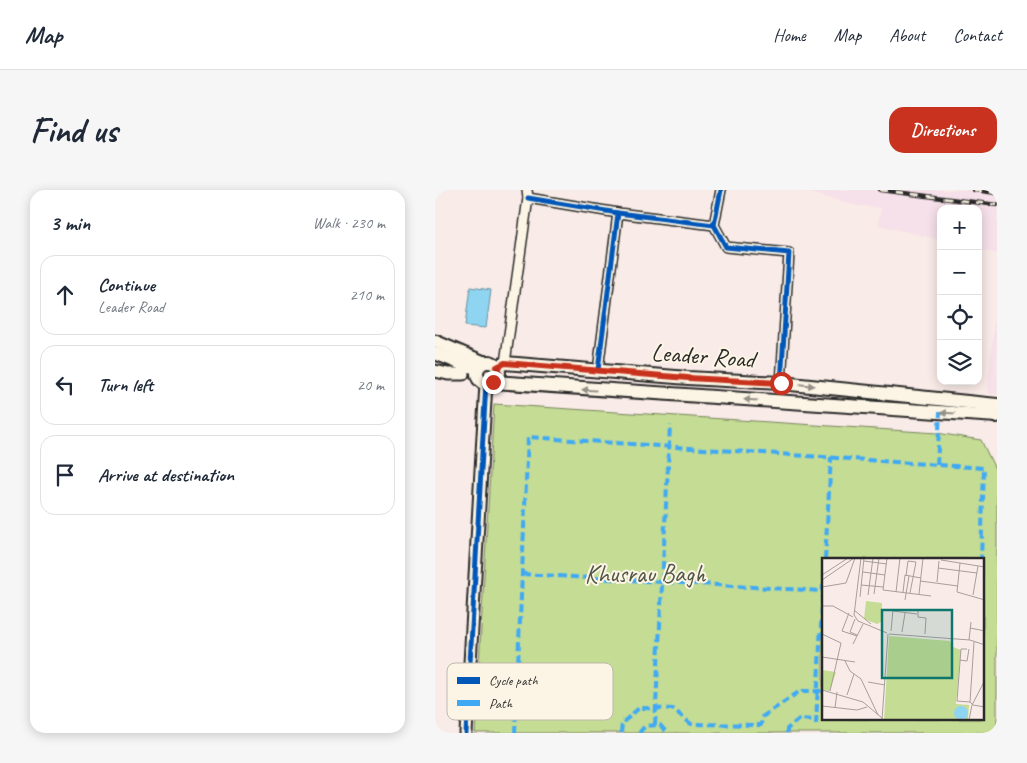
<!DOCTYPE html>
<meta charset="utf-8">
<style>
body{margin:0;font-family:Caveat,sans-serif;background:#f6f6f7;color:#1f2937}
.controls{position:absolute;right:15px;top:15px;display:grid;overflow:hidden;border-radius:10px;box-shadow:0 2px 12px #0003}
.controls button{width:45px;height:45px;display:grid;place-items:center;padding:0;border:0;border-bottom:1px solid #e0e1e3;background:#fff;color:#1f2937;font:25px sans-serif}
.stop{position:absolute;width:15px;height:15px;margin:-11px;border:4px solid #c8321e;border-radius:50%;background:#fff}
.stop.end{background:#c8321e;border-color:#fff;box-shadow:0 1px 5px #0008}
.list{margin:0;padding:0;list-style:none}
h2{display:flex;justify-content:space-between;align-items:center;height:65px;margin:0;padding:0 20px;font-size:21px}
h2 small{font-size:16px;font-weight:400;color:#747a83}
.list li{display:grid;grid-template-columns:32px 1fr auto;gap:15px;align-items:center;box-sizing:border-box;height:80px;margin:0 10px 10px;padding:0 10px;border:1px solid #e0e1e3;border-radius:15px}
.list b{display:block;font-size:19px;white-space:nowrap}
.list p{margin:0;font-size:16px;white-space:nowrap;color:#747a83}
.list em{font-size:16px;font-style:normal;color:#747a83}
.icon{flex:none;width:28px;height:28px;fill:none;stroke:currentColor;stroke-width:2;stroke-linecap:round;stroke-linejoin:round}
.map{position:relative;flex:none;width:562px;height:543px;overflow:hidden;border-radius:15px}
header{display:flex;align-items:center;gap:30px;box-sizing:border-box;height:70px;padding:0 25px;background:#fff;border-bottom:1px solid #e0e1e3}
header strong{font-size:24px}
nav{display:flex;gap:28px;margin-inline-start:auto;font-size:18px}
.intro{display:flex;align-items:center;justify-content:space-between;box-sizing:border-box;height:120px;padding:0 30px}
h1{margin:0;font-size:35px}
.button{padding:12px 22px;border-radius:15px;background:#c8321e;color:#fff;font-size:18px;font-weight:700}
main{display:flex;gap:30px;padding:0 30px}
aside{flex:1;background:#fff;border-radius:15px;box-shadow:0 2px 12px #0003}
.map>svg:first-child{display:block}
</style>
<header>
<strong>Map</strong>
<nav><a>Home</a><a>Map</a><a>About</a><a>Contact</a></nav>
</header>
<div class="intro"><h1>Find us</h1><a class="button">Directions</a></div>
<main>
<aside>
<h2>3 min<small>Walk · 230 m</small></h2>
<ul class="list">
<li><svg class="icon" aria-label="ahead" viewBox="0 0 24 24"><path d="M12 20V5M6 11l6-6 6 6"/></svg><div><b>Continue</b><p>Leader Road</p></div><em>210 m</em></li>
<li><svg class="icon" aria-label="left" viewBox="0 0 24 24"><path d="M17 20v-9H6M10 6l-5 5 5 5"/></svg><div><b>Turn left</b></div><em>20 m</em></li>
<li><svg class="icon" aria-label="arrive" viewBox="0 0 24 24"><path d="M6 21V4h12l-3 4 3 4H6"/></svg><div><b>Arrive at destination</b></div></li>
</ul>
</aside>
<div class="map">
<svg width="562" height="543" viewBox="0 0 562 543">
<rect width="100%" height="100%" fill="#f9ebe7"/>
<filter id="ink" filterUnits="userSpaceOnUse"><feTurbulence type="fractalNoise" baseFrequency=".02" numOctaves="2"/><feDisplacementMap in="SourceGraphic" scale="10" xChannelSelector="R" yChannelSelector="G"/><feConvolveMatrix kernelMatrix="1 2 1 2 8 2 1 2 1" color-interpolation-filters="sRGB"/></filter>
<g filter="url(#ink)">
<g fill="#f6e0e9">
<path d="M365,0H562V64L543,59V19H506V50L443,35L446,18L419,15Z"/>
<path d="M562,109V204L552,203Z"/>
</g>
<path fill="#c4dc93" stroke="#78845f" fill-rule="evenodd" d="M59,214L502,243L546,250L562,283V543H40ZM388,369H548V529H388Z"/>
<path fill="#8fd5f1" stroke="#6791a2" d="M35,97L56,100L51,138L30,136Z"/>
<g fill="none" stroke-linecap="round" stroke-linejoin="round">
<g stroke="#2b2b2b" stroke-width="12">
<g id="minor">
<path d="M286,0L279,35L291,57L354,63L346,193"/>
<path d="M93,8L183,23L279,35"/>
<path d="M70,173L93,8L92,0"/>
<path d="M163,180L183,23"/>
</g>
</g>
<g stroke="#2b2b2b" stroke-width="15">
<g id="tertiary">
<path d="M0,151L49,172"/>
<path d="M0,181L13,184H28"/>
<path d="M31,543L51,193"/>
</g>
</g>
<g stroke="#2b2b2b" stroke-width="16">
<g id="secondary">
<path d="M0,163L32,176L43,177"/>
<circle cx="53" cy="183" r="11"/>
<path d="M62,177L70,173L253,188L346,193L562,215"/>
<path d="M58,192L562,226"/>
</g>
</g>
<use href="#minor" stroke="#fcf5e5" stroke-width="9"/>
<use href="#tertiary" stroke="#fcf5e5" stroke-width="11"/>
<use href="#secondary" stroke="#fcf5e5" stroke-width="12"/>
<g stroke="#2b2b2b" stroke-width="4.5">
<g id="rail">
<path d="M445,0L562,15"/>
<path d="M539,0L562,3"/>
</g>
</g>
<use href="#rail" stroke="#fcf5e5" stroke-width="2.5" stroke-dasharray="8" stroke-linecap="butt"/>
<g stroke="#3fa9f5" stroke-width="4" stroke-dasharray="8 4" stroke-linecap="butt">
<path d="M502,275L505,222"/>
<path d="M390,369L396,267"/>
<path d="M87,384L388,401"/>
<path d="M381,534L388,395"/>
<path d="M220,535L235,235"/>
<path d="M80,543L93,247L549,278L546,369"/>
<path d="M186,543L187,533L204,518L238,519L256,534L326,535L327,527L365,501H388"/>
<path d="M204,543L210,536L225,535L232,543"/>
<path d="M352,543V539L364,529L381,530"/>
</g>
<g stroke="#fcf5e5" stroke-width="8">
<g id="cycleway">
<path d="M286,0L279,35L291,57L354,63L346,193"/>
<path d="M93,8L183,23L279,35"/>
<path d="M163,180L183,23"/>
<path d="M31,543L51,193"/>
</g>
</g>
<use href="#cycleway" stroke="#0057b8" stroke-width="5"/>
</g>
<defs><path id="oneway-solid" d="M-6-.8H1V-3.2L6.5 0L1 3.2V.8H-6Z" transform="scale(1.25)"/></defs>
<g fill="#949088">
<use href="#oneway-solid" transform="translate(372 195) rotate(6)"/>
<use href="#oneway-solid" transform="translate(154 200) rotate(-176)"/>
<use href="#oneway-solid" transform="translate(316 210) rotate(-176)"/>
<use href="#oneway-solid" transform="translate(513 223) rotate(-176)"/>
</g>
</g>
<g fill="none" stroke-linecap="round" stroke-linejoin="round" filter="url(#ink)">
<path stroke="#c8321e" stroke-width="6" d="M58,192L64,184L62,177L70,173L253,188L346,193"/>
</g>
<g text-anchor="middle" stroke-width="4" stroke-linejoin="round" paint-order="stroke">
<g font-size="25" fill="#2b2b2b" stroke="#fcf5e5">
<text transform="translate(268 165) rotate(4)" y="9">Leader Road</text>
</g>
<g font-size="25" fill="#515745" stroke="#fcf5e5">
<text x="210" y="392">Khusrau Bagh</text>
</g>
</g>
<g transform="translate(387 368)">
<rect width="162" height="162" fill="#f9ebe7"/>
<path d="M44,43L60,45L59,64L55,66L42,61ZM67,78L128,83L131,89L139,92L134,146L147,147L146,162H62ZM0,112L14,114L8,133L0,132Z" fill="#c4dc93"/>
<path d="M132 155a7 7 0 1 1 14 0a7 7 0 1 1-14 0Z" fill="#8fd5f1"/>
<path fill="none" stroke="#a79e9c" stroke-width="1" d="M39,0L32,57L36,63L65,75M65,0L61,32L109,38M119,2L163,9M42,3L65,6M138,5L135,34L163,42M116,10L155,15M41,14L63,17M0,17L26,0M84,18L86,3L94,4L88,35M0,22L32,0M98,23L136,28M115,24L117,3M39,27L61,29M0,29L24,25L33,0M74,34L78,0M81,34L83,17L99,20M52,36L57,0M97,36L101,0M46,37L51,0M151,37L156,8M38,39L42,0M83,42L87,18M0,48H11L31,59M96,51V59L104,60L103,76M32,52L49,66M71,53L95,56M27,55L20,73L35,78M33,61L28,74L35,77M148,70L163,73M69,73L71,52M80,74L83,55M0,76L19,85L8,133M67,76L148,82L163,87M147,82L149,64M152,84L148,144L151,147L163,149M31,86L41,66M145,91H139L135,143L148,144M0,99L33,104M138,102L145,103L147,91M23,103L28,113L39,121L56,157M46,124L63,127M0,132L41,144L60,160M25,137L32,116M0,148L35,152L45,149M13,150L15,134M60,162L66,76M147,162L150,147L163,122"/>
<path fill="#0f766e" fill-opacity="0.15" stroke="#0f766e" stroke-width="2.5" d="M60,52H130V120H60Z"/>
<rect width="162" height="162" fill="none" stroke="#2b2b2b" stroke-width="2.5"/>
</g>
<rect x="12" y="473" width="166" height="57" rx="8" fill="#fcf5e5" stroke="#bdb8ad" stroke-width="1"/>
<rect x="22" y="487" width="23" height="7" fill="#0057b8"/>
<rect x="22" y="510" width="23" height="6" fill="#3fa9f5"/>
<g font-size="14" fill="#2b2b2b">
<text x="54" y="495">Cycle path</text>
<text x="54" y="518">Path</text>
</g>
</svg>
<div class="controls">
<button>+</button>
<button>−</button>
<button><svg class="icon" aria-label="locate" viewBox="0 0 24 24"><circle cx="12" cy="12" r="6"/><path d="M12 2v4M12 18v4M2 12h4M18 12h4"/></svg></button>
<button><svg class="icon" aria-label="layers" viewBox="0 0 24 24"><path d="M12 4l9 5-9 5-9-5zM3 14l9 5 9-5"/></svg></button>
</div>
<div class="stop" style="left:346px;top:193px"></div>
<div class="stop end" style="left:58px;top:192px"></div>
</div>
</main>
